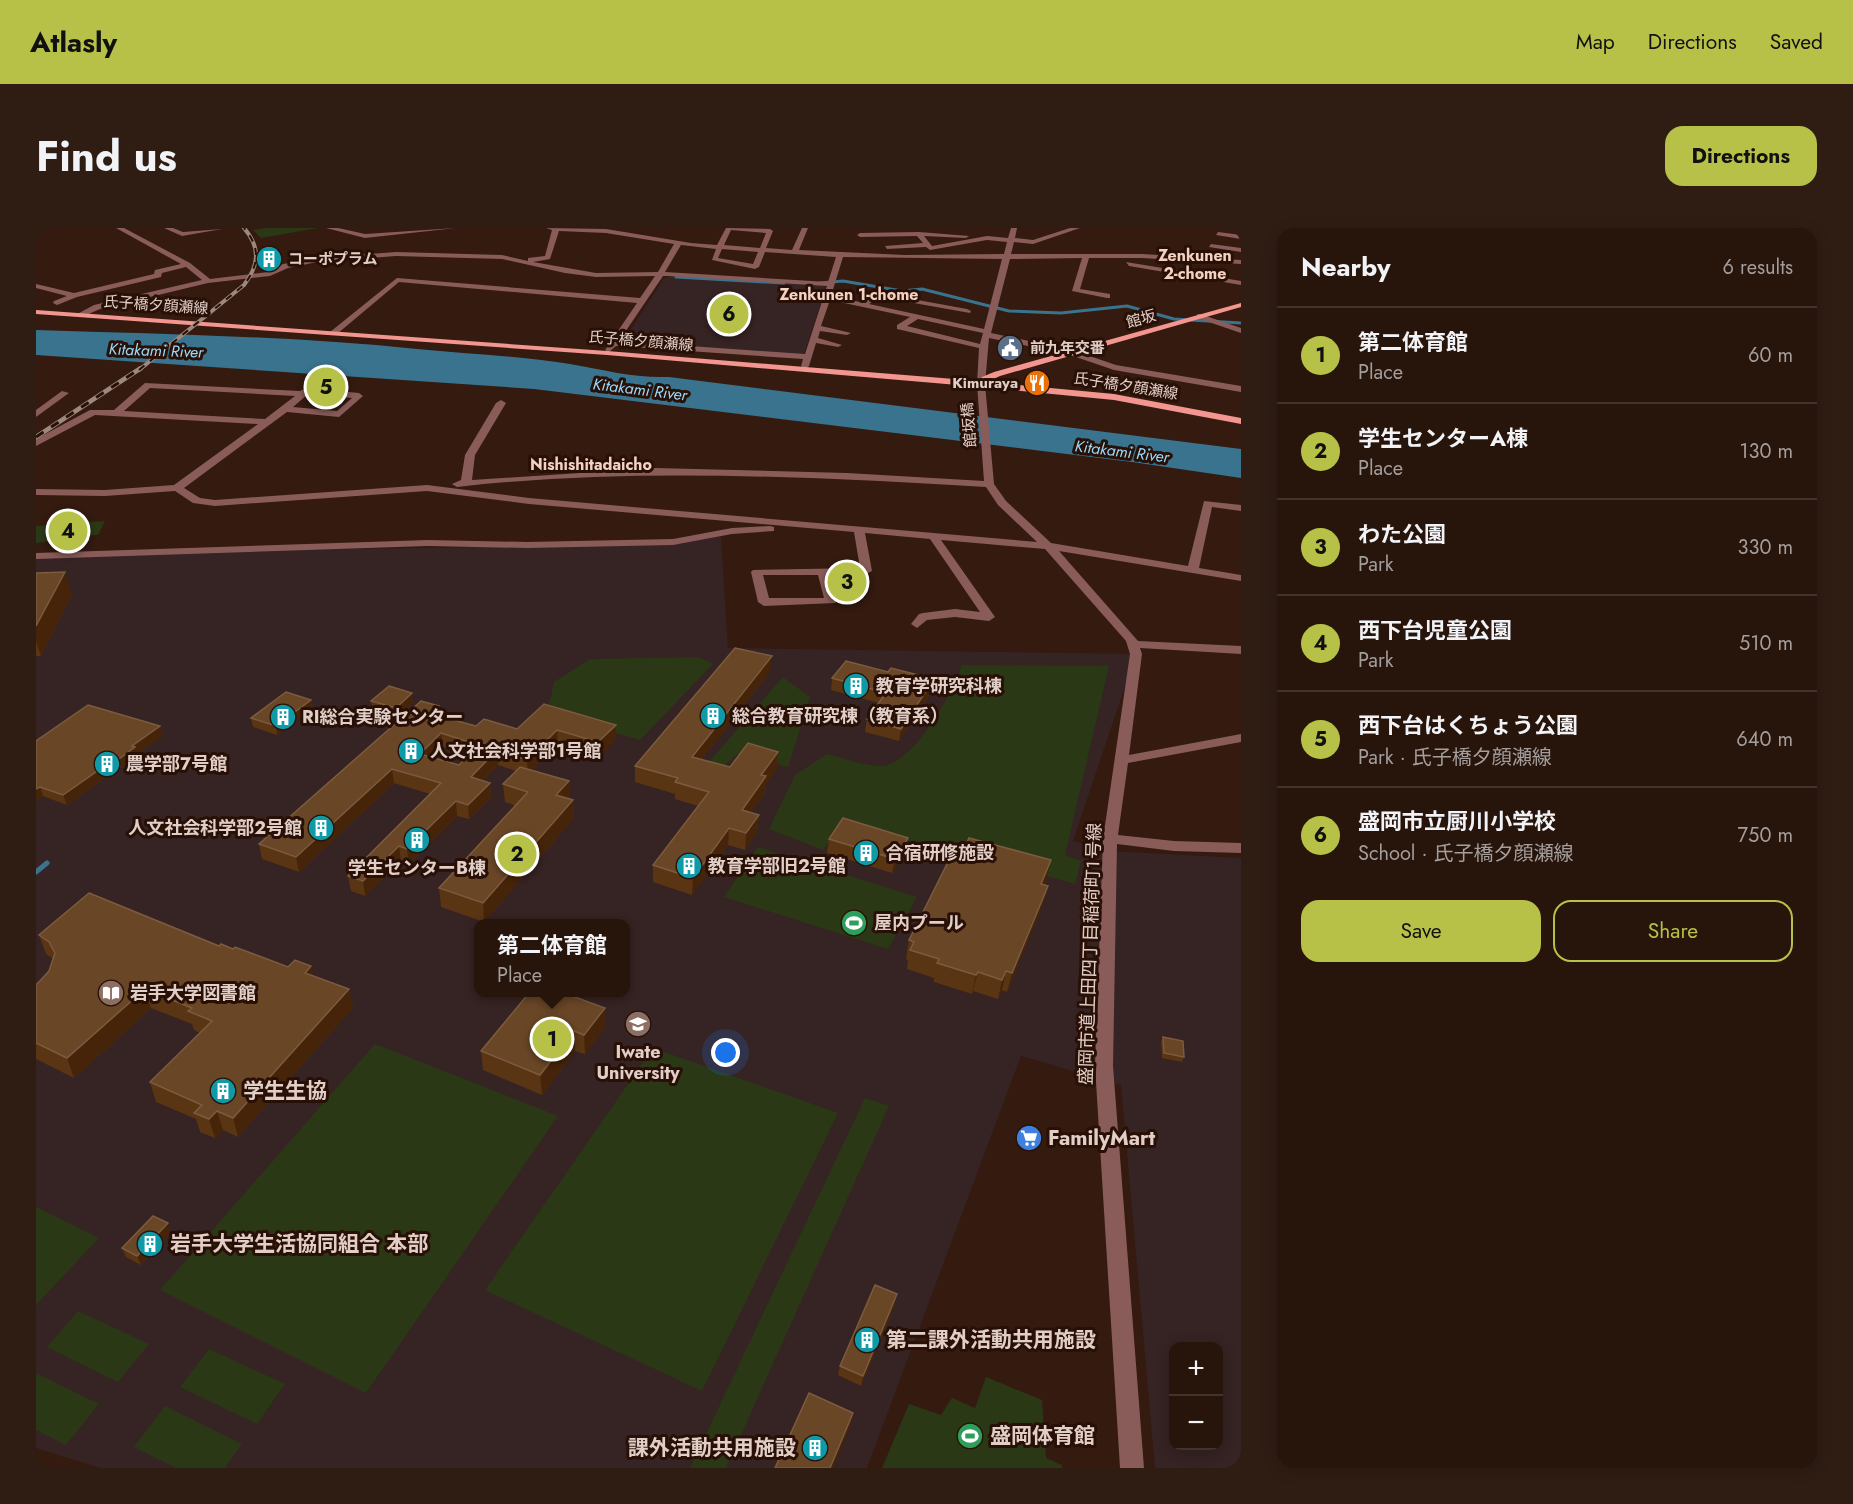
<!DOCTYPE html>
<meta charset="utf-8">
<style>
body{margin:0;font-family:Jost,"Noto Sans JP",sans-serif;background:#2f1d14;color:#f1f3f6}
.controls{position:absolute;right:18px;bottom:18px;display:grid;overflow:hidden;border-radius:12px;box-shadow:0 3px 15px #0003}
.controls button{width:54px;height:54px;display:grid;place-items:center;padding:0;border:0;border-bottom:2px solid #43332c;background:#27140b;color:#f1f3f6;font:30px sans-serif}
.you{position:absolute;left:690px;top:825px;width:21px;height:21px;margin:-15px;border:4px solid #fff;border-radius:50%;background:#1a73e8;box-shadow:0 0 0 9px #1a73e833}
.badge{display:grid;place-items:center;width:39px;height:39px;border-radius:50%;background:#b8c147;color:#111;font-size:20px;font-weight:700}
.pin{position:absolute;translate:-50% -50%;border:3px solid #fff;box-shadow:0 2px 6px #0006}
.popup{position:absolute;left:438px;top:691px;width:156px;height:78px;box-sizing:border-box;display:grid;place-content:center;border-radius:12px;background:#27140b;filter:drop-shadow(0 2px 4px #0005);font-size:20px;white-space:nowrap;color:#a49e9d}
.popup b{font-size:22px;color:#f1f3f6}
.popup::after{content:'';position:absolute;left:50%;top:100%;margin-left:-12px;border:12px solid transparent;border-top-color:#27140b}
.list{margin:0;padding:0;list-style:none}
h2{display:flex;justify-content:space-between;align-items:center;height:78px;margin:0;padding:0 24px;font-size:26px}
h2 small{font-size:20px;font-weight:400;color:#a49e9d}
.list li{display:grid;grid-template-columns:39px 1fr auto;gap:18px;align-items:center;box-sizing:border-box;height:96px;padding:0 24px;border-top:2px solid #43332c}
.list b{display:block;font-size:22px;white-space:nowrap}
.list p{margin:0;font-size:20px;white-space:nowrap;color:#a49e9d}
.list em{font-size:20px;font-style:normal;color:#a49e9d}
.actions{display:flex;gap:12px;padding:18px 24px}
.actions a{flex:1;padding:14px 0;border:2px solid #b8c147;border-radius:18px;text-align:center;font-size:21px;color:#b8c147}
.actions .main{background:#b8c147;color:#111}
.map{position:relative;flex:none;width:1205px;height:1240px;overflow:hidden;border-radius:18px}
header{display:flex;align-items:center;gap:36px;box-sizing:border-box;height:84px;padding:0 30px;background:#b8c147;color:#111}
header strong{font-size:28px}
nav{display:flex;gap:33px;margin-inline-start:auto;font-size:21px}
.intro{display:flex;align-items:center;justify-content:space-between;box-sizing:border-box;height:144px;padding:0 36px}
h1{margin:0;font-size:42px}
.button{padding:15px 27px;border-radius:18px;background:#b8c147;color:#111;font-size:21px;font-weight:700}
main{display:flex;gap:36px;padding:0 36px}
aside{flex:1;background:#27140b;border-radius:18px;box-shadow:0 3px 15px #0003}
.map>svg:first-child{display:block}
</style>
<header>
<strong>Atlasly</strong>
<nav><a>Map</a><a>Directions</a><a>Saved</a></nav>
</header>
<div class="intro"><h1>Find us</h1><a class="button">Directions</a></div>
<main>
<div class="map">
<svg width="1205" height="1240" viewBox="0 0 1205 1240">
<rect width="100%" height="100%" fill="#341a0f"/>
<g fill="#362323" fill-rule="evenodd">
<path d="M637,48L780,56L790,59L768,126L594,115L588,112L628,50Z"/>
<path d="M685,308L692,420L1100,426L1037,613L1074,623L1205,630V1240H1119L1085,857L985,828L831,1240H64L0,1220V328L62,325L633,316ZM442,696H590V764H442ZM1138,1118H1182V1218H1138Z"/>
</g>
<g fill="#2b3816">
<path d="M229,0H282L225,10L217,2Z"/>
<path d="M69,293L62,307L31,309L24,312L0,315V298Z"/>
<path d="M662,429L677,436L604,512L511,486L518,454L554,431Z"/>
<path d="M926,437L1073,438L1029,627L1045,633L1039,656L923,624L917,635L802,601L787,622L733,601L759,547L791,526C807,530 828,538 845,538C878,537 916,465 926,437Z"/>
<path d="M747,449L774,469L752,539L701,526L679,547L664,544Z"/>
<path d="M722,619L881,669L852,721L688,669Z"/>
<path d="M339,816L522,888L330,1165L124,1062Z"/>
<path d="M617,820L802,885L666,1163L449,1062Z"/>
<path d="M829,870L853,878L690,1240H654Z"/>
<path d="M0,979L63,1010L0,1077Z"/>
<path d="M42,1083L113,1116L82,1154L11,1119Z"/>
<path d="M173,1121L249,1156L221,1196L144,1159Z"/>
<path d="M0,1145L63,1176L30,1217L0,1202Z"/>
<path d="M950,1149L1006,1172L1010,1230L1026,1237V1240H846L873,1176L905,1187L916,1170L939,1180Z"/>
<path d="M129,1178L206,1216L189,1240H140L98,1219Z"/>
</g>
<path fill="#3a738e" d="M0,102C127,106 254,108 381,121C432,126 484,128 534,136C570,142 595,150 633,149L1205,221V250L1096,234L498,161L0,127Z"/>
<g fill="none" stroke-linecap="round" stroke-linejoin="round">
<g stroke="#3a738e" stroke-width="3">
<path d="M640,49L748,55"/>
<path d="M784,55L807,53L866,63L886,61L973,83L1025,85L1091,78L1138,91L1205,95"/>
</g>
<path stroke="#3a738e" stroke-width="5" d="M0,644L11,635"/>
<g fill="#895c59" fill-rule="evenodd">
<path d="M80,0H88L154,35L174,51L232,44L247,36L281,30L360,24L466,27L492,33V30L509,28L516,2L510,0L570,1L655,15L681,17L690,0L734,1L737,3L730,20L756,22L766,0H772L763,22L869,27L968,26L971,14L951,12L894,22L890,19L851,21L849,18L887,15L881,8L824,9L821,7L824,5L883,4L933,8L930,10L888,8L896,18L951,8L972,10L975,0H981L979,10L997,12L1034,0H1044L997,16L978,14L975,26H1106L1205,32V36L1106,30H1053L1044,61L1074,66V70H1071L1036,63L1046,30L974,31L955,105L1036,122L1080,137L1205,158V164L1078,142L1031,126L953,110L949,156L958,256L970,273L1015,315L1152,338L1168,273L1205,277V283L1176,279L1163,340L1205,347V353L1023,323L1102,413L1205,418V426L1104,420L1106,426L1093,527L1205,506V514L1092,535L1082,607L1138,613L1205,615V625L1138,623L1081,616L1077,838L1108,1240H1084L1059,838L1067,611L1094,426L1090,413L1009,321L905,312L959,389L953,393L919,389L891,392L881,400L875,396L883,386L887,385L919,381L944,384L894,311L829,305L836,343L830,346L794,347L801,373L799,375L728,378L722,374L715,344L717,342L824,340L818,304L493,276L391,263L179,278L157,275L139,263L69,268L0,267V261L69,262L138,257L222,196L59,187L0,218V211L54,182H78L109,155L264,163L270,160L323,165L327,168L303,189L251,184L148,260L164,270L179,272L391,257L493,270L1001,314L962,277L950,259C774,249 597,239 421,259L416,256L425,252L429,227L460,175L465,172L470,175L439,227L436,252L620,240L811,245L948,253L941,156L943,120L861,101V97L874,89L794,72L785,98L815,105L811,107L784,103L782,110L806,117L802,119L780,115L773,138L769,141L765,138L767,131L580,118L573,124L569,122L601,75L363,54L301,106L294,104L361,50L604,70L619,48L560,49L529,45L466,31L360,28L281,34L252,40L234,48L172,55L64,81L46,89H43V85L58,77L166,52L150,39L126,45L125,49L41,69L21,77L17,75L18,73L31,68L0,60V56L38,65L118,46L119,42L145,36ZM695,2L730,5L724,20L688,17ZM523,3L570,5L638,16L622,44L560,45L497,34L514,31ZM645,17L680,21L676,32L719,41L723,39L729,24L800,29L792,54L629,44ZM686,21L722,24L717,36L682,30ZM807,29L966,31L948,101L833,76L844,69L934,85L935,83L931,81L843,65L824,74L795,68ZM627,48H632L791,58L769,126L583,113ZM882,91L947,105L944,116L871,98ZM114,160L259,168L229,191L88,183ZM272,166L316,170L301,183L257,179ZM727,347H782L788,370H733Z"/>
<path d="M128,0H137L147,4L186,1L146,8Z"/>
<path d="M290,0H302L329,6L420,0L329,10Z"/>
<path d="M1182,4L1205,7V11L1180,7Z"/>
<path d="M1175,16L1205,20V24L1173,19Z"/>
<path d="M1090,34L1205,53V57L1093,38Z"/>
<path d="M1164,86L1205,100V105L1161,90V86Z"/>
<path d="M26,163L33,165L0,189V182Z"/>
<path d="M734,298L738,299V303L696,306L637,317L491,320L392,318L0,331V325L392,312L491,314L637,311L696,300Z"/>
</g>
<path fill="#f39690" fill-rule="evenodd" d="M1205,75V79L964,148L951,154L1078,166L1205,190V196L1078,172L945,159L571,127L0,86V82L571,123L943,153L946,149L958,144Z"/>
<g stroke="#9d887f" stroke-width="4">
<path id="rail-far1" d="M103,142L208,57C223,37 225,20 208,0"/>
</g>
<g stroke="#9d887f" stroke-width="4.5">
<path id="rail" d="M0,209L105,140"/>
</g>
<use href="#rail-far1" stroke="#291006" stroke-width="2" stroke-dasharray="7" stroke-linecap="butt"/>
<use href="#rail" stroke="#291006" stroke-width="3" stroke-dasharray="9" stroke-linecap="butt"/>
</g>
<g fill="#5a3513" fill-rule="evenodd">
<path d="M0,345L36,367L5,428H0Z"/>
<path d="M734,444L666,531L694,539L742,524L741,540L730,556L729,565L715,585L723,587L721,604L709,622L692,617L656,667L617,654V637L662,578L639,571V566L599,554V538Z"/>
<path d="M852,444L898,451L896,463L863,513L829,504L831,491L843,475L795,462L796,450Z"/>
<path d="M275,472L276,480L241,507L217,499L215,490Z"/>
<path d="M335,473L377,474L361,489L337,481Z"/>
<path d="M403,478L404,483L414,486L415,491L440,498L481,501L580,497V511L563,529L522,516L496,542L533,553L534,571L537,572L538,590L448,694L405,679L403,660L480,578L469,574L467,556L480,543L462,537L447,552L454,555L455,569L433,591L421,588L373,636L365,633L329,668L315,663L312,648L394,566L358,555L263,644L226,631L223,616ZM407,519L432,527L423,537L397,529Z"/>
<path d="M127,508L101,526V528L85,540L83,539L31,577L7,568L0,573V513Z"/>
<path d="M793,611L870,624L856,645L791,625Z"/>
<path d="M922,633L1011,650L1008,656L1012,658L1007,676L971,764L966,762L962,771L937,763L936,766L898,754V750L871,741L872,732L870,731L873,712Z"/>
<path d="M3,707L183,718L197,721L277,748L313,761L317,780L202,909L187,902L179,910L164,904L160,891L120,874L114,854L164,805L158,802L156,796L115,780L38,850L0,831V757L13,743L17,731L10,726Z"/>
<path d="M569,780V799L549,826L539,823L506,867L447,842L445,823Z"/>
<path d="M1127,809L1148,829L1146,834L1126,830L1125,814Z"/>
<path d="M135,1005L105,1037L90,1029L86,1020Z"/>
<path d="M859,1076L825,1158L802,1147L804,1138Z"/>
</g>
<g fill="#452409">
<path d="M29,344L36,367L5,428L0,413V398Z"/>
<path d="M736,428L734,444L655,545L656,529Z"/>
<path d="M898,451L896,463L863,513L865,501Z"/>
<path d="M376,465L377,474L361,489L360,480Z"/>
<path d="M275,472L276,480L241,507L240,498Z"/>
<path d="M580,497V511L563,529L562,514Z"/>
<path d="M124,498L127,508L101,526V528L85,540L83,531L96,518Z"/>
<path d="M521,502L522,516L492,546L491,532Z"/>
<path d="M405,505L407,519L386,540L384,526Z"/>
<path d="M461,522L462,537L436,563L435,549Z"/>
<path d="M742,524L741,540L730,556L729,565L705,599L706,582L725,547Z"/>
<path d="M80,530L83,539L31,577L27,567Z"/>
<path d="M356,541L358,555L263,644L260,629Z"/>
<path d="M533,553L534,571L520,567Z"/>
<path d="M454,555L455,569L433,591L432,577Z"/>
<path d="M4,559L7,568L0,573V561Z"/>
<path d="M537,572L538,590L448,694L447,675Z"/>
<path d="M420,573L421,588L373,636L371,621Z"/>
<path d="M723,587L721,604L709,622L710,605Z"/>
<path d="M693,600L692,617L656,667L657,650Z"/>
<path d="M872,610L870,624L856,645L859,631Z"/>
<path d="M363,618L365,633L329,668L327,653Z"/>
<path d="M1015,632L1011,650L1001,674L1005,656Z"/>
<path d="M1012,658L1007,676L971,764L976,745Z"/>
<path d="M275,738L279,757L269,745Z"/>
<path d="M970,743L966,762L962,771L966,752Z"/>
<path d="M942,744L937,763L936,766L940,747Z"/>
<path d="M109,761L115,780L38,850L31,830Z"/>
<path d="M313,761L317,780L202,909L197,890Z"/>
<path d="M569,780V799L549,826L548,807Z"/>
<path d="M538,803L539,823L506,867L504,847Z"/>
<path d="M181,883L187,902L179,910L173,891Z"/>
<path d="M132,995L135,1005L105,1037L101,1028Z"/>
<path d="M861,1066L859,1076L825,1158L827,1148Z"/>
<path d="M817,1185L814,1199L797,1240H794Z"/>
</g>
<g fill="#694626" stroke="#7c5b3f" stroke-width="1.5" fill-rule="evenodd">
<path d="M29,344L0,398V345Z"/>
<path d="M699,420L736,428L656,529L694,539L712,515L742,524L725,547L730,548L706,582L723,587L710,605L693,600L657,650L617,637L673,564L639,554L642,550L599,538Z"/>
<path d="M810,433L852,444L855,440L898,451L865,501L831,491L850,465L796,450Z"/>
<path d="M353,458L376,465L360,480L335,473Z"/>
<path d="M250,464L275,472L240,498L215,490Z"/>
<path d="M385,473L403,478L400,482L414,486L410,490L440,498L448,491L481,501L508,476L580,497L562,514L521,502L491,532L461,522L435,549L454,555L432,577L420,573L371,621L363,618L327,653L312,648L405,555L356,541L260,629L223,616ZM405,505L443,517L423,537L384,526Z"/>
<path d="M52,477L124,498L96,518L99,519L83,531L80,530L27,567L4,559L0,561V513Z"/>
<path d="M484,539L533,553L520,567L537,572L447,675L403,660L492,564L467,556Z"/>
<path d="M807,590L872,610L859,631L793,611Z"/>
<path d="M933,610L1015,632L1005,656L1012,658L976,745L970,743L966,752L942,744L940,747L901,735L903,731L874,722L878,714L873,712L914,630L922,633Z"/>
<path d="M53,665L183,718L185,716L197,721L199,719L252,739L259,732L275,738L269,745L313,761L197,890L181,883L173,891L158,885L166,877L114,854L176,793L152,783L156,780L109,761L31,830L0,815V757L13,743L19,725L13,714L3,707Z"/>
<path d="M493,765H528L569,780L548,807L538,803L504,847L445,823Z"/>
<path d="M1127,809L1147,813L1148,829L1128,825Z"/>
<path d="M117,988L132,995L101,1028L86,1020Z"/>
<path d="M839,1057L861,1066L827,1148L804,1138Z"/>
<path d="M773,1165L817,1185L794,1240H739Z"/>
</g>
<defs>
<g id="building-disc" transform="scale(1.35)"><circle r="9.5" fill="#0f9aa8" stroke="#291006"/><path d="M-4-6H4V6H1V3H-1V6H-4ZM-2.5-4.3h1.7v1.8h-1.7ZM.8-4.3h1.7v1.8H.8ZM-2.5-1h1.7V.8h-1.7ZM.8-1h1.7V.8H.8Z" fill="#fff"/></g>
<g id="civic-disc" transform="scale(1.35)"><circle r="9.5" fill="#5c6f8a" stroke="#291006"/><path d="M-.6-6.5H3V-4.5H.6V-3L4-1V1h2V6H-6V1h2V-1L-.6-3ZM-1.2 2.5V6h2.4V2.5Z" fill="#fff"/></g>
<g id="restaurant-disc" transform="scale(1.35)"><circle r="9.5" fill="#e8710a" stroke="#291006"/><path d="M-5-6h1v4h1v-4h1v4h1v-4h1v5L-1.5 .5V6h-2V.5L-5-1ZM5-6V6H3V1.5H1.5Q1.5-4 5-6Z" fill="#fff"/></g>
<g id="stadium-disc" transform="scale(1.35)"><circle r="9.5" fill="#2e9e5b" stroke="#291006"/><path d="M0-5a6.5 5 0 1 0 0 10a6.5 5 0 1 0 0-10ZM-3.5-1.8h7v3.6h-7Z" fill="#fff"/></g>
<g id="library-disc" transform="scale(1.35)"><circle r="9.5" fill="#8d6e63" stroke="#291006"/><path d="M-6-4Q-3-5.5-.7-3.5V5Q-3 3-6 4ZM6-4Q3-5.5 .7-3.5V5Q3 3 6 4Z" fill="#fff"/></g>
<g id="university-disc" transform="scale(1.35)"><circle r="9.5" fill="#8d6e63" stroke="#291006"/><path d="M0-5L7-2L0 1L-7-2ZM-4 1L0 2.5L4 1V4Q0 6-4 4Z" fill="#fff"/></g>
<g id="supermarket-disc" transform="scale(1.35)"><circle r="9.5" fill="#3f7fe0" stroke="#291006"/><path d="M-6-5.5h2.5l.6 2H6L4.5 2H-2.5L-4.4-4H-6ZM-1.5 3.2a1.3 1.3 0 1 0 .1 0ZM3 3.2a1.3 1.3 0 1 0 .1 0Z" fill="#fff"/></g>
</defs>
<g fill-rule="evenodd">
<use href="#building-disc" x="233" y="31"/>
<use href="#civic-disc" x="974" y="120"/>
<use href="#restaurant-disc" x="1001" y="155"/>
<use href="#building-disc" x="820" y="458"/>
<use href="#building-disc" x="677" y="488"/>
<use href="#building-disc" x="247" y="489"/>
<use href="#building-disc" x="375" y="523"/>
<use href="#building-disc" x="71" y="536"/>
<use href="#building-disc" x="285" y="600"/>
<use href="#building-disc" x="381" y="612"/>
<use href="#building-disc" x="830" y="625"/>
<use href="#building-disc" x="653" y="638"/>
<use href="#stadium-disc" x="818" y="695"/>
<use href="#library-disc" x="75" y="765"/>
<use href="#university-disc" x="602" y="796"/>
<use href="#building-disc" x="187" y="863"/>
<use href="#supermarket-disc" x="993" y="910"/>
<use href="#building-disc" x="114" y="1016"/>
<use href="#building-disc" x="831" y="1112"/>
<use href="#stadium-disc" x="934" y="1208"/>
<use href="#building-disc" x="779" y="1220"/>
</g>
<g text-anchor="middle" stroke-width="6" stroke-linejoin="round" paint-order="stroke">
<g font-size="15" font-weight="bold" fill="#e1cec7" stroke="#291006" text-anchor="start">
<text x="252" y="36">コーポプラム</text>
<text x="994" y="125">前九年交番</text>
<text x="982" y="160" text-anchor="end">Kimuraya</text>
</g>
<g font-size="15" fill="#e1cec7" stroke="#291006">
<text transform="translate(120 77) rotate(4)" y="5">氏子橋夕顔瀬線</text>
<text transform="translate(1105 91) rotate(-16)" y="5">館坂</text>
<text transform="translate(605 113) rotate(5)" y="5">氏子橋夕顔瀬線</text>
<text transform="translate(1090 158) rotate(9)" y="5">氏子橋夕顔瀬線</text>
<text transform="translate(933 197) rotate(-95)" y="5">館坂橋</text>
</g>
<g font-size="16" font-weight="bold" fill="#f5d1c2" stroke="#291006">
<text x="1159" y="33">Zenkunen<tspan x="1159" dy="18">2-chome</tspan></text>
<text x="813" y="72">Zenkunen 1-chome</text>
<text x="555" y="242">Nishishitadaicho</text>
</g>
<g font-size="16" font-style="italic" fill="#98dbfd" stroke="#291006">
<text transform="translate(120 122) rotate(2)" y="6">Kitakami River</text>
<text transform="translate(604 161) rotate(7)" y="6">Kitakami River</text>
<text transform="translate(1086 223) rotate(7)" y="6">Kitakami River</text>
</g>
<g font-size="18" font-weight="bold" fill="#e1cec7" stroke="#291006" text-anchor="start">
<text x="840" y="464">教育学研究科棟</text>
<text x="696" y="494">総合教育研究棟（教育系）</text>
<text x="266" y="495">RI総合実験センター</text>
<text x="394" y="529">人文社会科学部1号館</text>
<text x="90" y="542">農学部７号館</text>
<text x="266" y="606" text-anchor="end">人文社会科学部2号館</text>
<text x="850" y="631">合宿研修施設</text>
<text x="672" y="644">教育学部旧2号館</text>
<text x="381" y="646" text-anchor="middle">学生センターB棟</text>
<text x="838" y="701">屋内プール</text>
<text x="94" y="771">岩手大学図書館</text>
<text x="602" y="830" text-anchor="middle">Iwate<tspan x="602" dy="21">University</tspan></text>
</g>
<g font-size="18" fill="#e1cec7" stroke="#291006">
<text transform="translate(1054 726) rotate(-88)" y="6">盛岡市道上田四丁目稲荷町１号線</text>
</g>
<g font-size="21" font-weight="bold" fill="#e1cec7" stroke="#291006" text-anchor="start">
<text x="207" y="870">学生生協</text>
<text x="1012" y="917">FamilyMart</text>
<text x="134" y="1023">岩手大学生活協同組合 本部</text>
<text x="850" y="1119">第二課外活動共用施設</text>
<text x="954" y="1215">盛岡体育館</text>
<text x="760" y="1227" text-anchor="end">課外活動共用施設</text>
</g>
</g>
</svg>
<div class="controls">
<button>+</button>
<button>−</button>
</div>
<div class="you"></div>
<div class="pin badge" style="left:516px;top:811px">1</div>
<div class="popup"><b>第二体育館</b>Place</div>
<div class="pin badge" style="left:481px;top:626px">2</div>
<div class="pin badge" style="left:811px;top:354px">3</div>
<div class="pin badge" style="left:32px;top:303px">4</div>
<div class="pin badge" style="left:290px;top:159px">5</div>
<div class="pin badge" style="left:693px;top:86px">6</div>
</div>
<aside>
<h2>Nearby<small>6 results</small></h2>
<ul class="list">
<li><span class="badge">1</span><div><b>第二体育館</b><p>Place</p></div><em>60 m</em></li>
<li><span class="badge">2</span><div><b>学生センターA棟</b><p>Place</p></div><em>130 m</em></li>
<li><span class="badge">3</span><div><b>わた公園</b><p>Park</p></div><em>330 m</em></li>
<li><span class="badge">4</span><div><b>西下台児童公園</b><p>Park</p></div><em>510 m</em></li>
<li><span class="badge">5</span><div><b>西下台はくちょう公園</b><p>Park · 氏子橋夕顔瀬線</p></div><em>640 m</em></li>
<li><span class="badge">6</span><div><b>盛岡市立厨川小学校</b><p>School · 氏子橋夕顔瀬線</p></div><em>750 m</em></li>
</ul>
<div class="actions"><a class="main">Save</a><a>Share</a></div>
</aside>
</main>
